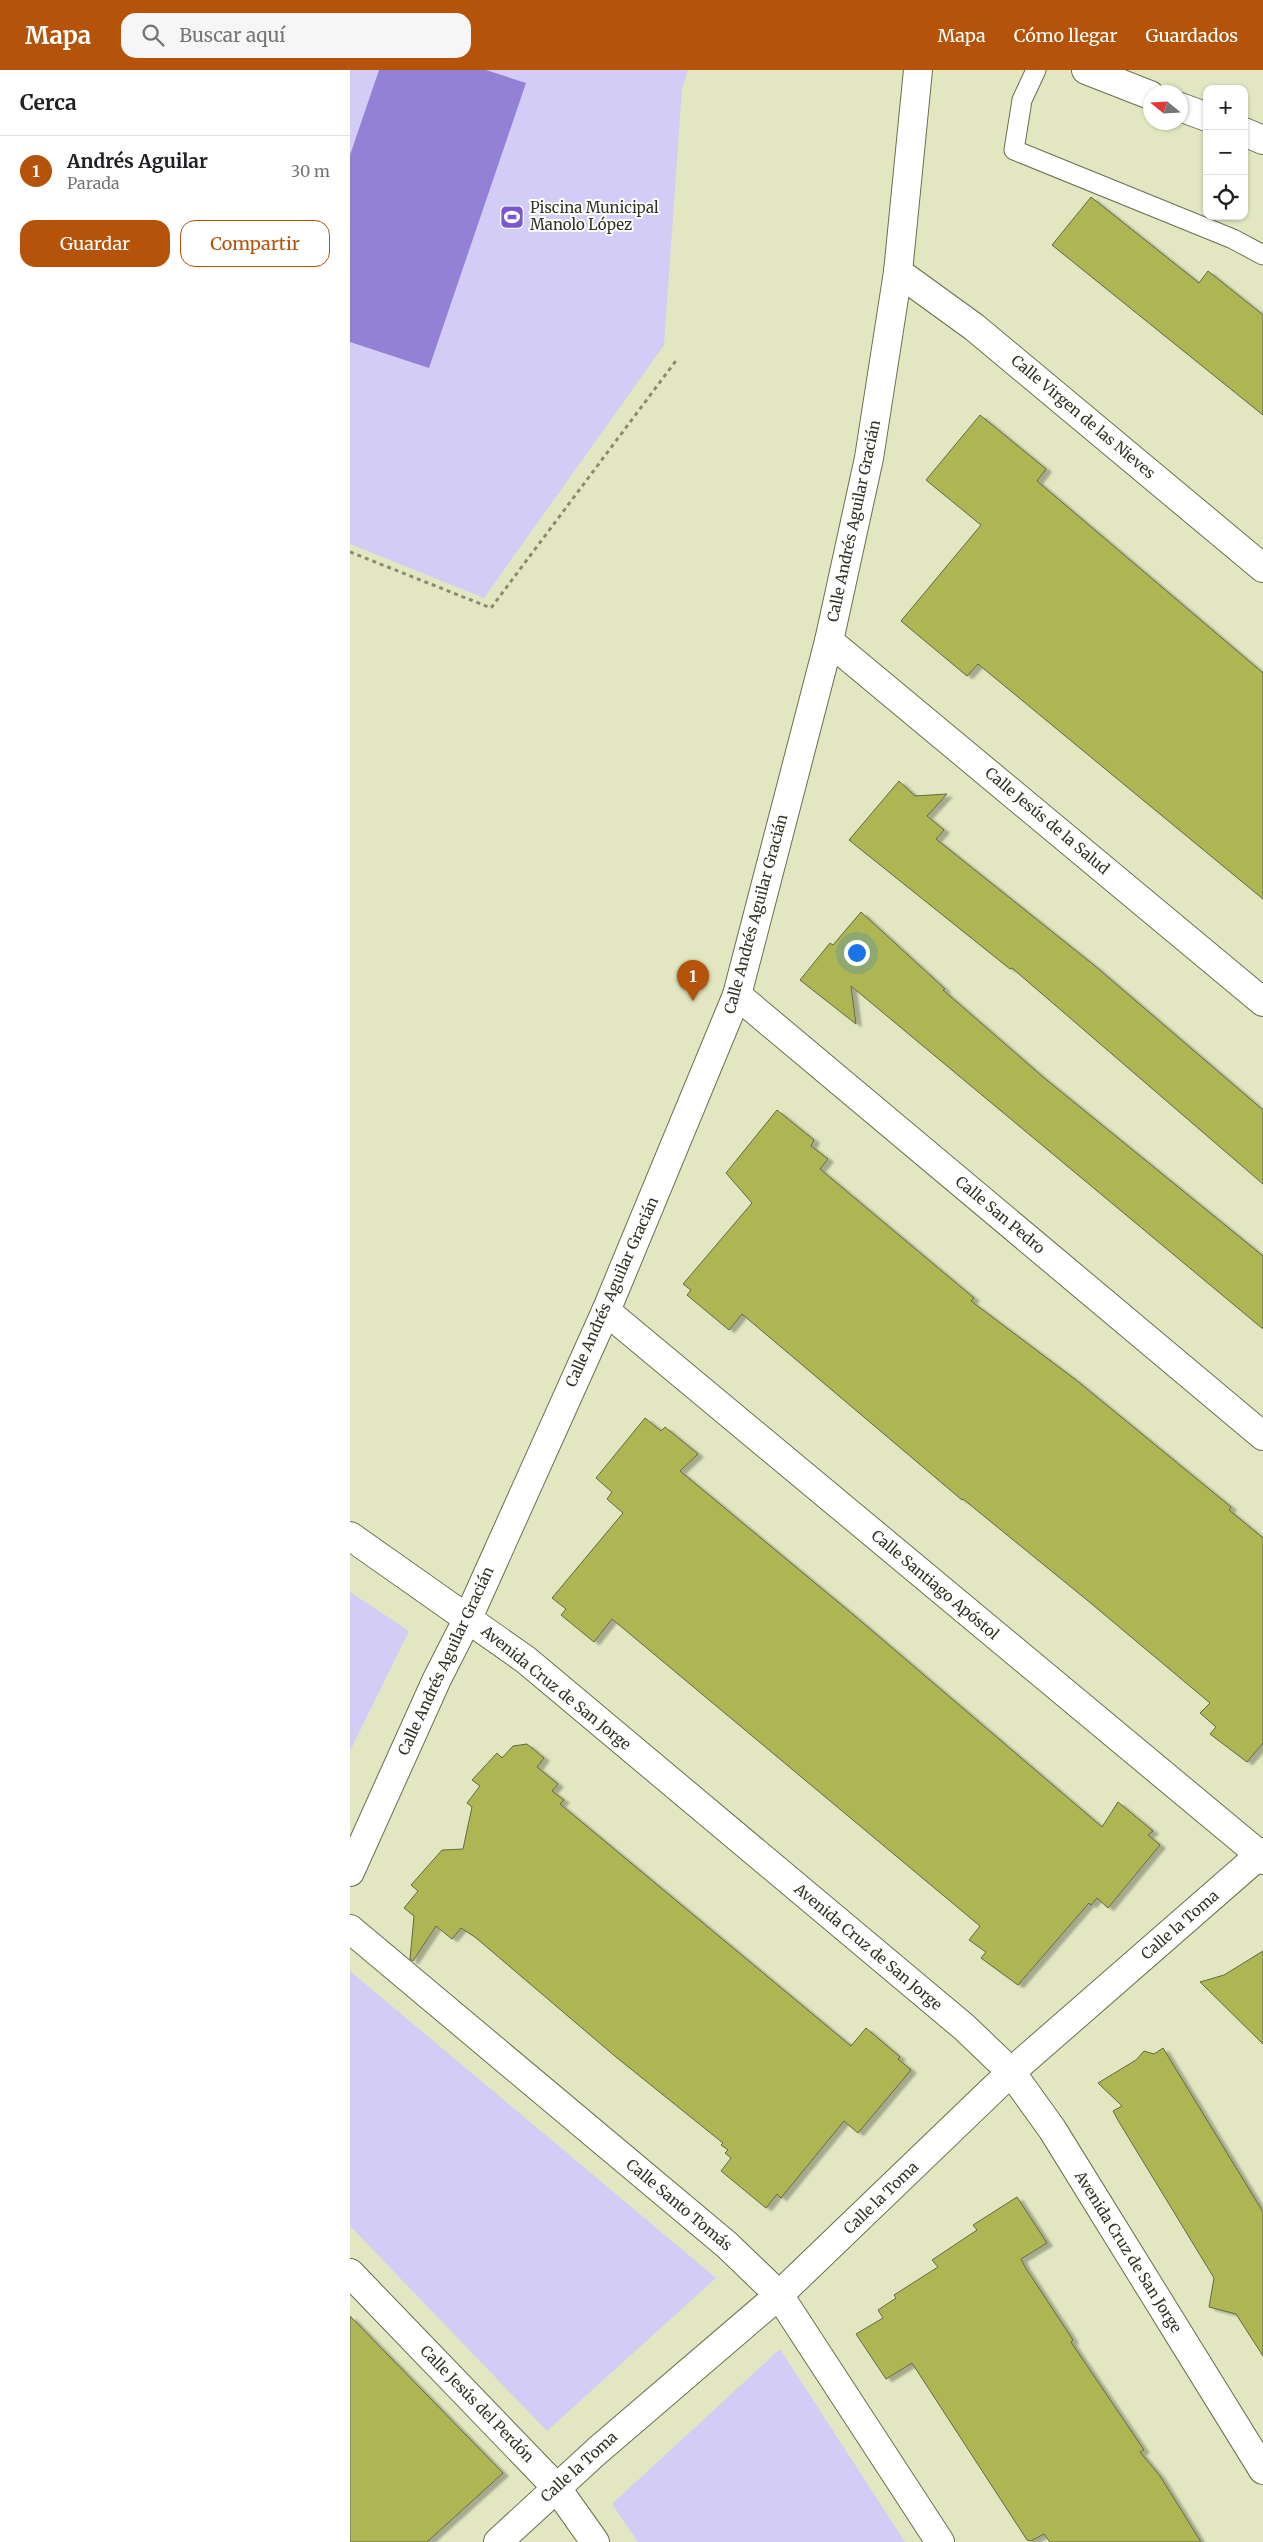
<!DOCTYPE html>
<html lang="es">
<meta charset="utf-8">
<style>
body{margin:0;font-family:Merriweather,serif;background:#f6f6f6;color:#202124}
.controls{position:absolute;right:15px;top:15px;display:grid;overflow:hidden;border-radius:10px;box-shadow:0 1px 4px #0004}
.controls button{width:45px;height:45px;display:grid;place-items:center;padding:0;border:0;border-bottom:1px solid #e0e0e0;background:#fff;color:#202124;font:25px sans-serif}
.compass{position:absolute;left:793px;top:15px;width:45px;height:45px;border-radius:50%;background:#fff;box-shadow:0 1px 4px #0004;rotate:288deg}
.you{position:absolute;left:506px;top:882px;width:18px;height:18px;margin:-12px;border:4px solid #fff;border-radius:50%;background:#1a73e8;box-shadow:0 0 0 8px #1a73e833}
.badge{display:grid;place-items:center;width:32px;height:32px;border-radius:50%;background:#b45309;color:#fff;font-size:16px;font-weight:700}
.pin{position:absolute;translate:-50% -41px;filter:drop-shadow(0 1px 2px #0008)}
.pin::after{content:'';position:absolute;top:26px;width:18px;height:15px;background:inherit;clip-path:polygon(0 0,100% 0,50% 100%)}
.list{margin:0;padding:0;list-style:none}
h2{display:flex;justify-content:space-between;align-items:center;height:65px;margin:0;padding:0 20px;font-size:21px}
h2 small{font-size:16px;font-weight:400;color:#757577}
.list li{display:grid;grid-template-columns:32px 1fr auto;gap:15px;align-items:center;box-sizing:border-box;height:70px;padding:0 20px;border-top:1px solid #e0e0e0}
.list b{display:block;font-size:19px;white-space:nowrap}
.list p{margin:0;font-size:16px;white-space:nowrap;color:#757577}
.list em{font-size:16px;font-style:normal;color:#757577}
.actions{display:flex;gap:10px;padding:15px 20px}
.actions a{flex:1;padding:11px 0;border:1px solid #b45309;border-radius:15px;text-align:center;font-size:18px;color:#b45309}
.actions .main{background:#b45309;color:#fff}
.icon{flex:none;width:28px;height:28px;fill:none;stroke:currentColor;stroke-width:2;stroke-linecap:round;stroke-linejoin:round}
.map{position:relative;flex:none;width:913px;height:2472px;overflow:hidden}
header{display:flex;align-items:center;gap:30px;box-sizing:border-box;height:70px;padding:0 25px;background:#b45309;color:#fff}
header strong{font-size:24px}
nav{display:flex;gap:28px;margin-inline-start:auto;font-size:18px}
.search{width:350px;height:45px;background:#f6f6f6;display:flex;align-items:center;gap:12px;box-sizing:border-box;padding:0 18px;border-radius:15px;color:#757577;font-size:19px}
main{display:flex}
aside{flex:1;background:#fff}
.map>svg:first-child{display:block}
</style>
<header>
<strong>Mapa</strong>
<div class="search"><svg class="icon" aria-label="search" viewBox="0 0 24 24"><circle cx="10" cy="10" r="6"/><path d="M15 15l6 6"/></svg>Buscar aquí</div>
<nav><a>Mapa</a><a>Cómo llegar</a><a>Guardados</a></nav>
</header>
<main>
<aside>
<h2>Cerca<small></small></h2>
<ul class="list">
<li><span class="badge">1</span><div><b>Andrés Aguilar</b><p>Parada</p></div><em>30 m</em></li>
</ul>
<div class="actions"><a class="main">Guardar</a><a>Compartir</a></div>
</aside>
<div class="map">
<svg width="913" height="2472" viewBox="0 0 913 2472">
<defs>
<filter id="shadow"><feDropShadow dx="5.5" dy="3" stdDeviation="1" flood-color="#0004"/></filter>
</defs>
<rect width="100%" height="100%" fill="#e2e7c2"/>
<g fill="#d3ccf6">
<path d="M0,0H338L332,19L314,275L134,528L0,474Z"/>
<path d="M0,1522L59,1561L0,1681Z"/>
<path d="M0,1901L366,2208L197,2361L0,2156Z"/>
<path d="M430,2279L555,2472H288L262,2434Z"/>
</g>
<path fill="#9381d6" d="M29,0H136L176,13L79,298L0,272V85Z"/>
<g fill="#adb653" stroke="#646848" filter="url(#shadow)">
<path d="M741,127L849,213L858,201L913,245V345L702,175Z"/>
<path d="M630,345L696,399L687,411L913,603V829L628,594L617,606L551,551L631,455L576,410Z"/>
<path d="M549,711L565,726L597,724L577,746L594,760L586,769L745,896L913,1040V1114L662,898L660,899L499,770Z"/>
<path d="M511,842L595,919L593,920L693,1007L913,1186V1259L501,916L506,954L450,910L480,873L483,875Z"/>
<path d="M427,1040L464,1070L461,1076L478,1089L470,1099L624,1228L621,1231L726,1310L881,1437L879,1440L913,1468V1673L897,1692L860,1664L866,1657L850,1643L860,1633L737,1530L613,1429L612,1430L392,1244L379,1260L337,1225L341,1220L333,1214L402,1133L376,1103Z"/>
<path d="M295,1348L311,1361L315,1357L348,1384L330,1401L506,1547L752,1757L768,1732L803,1761L798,1765L810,1775L758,1838L747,1828L741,1835L739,1833L668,1915L631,1888L636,1882L619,1870L630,1856L262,1549L244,1572L211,1545L216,1539L202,1528L273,1443L257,1429L262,1422L246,1408Z"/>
<path d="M177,1674L194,1688L187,1697L208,1714L202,1721L214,1730L210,1734L501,1976L516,1958L550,1987L548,1989L561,2000L508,2063L494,2051L431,2128L427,2124L416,2138L371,2101L381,2088L375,2083L378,2080L371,2075L373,2073L266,1987L125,1867L111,1858L102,1869L86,1856L63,1891L60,1889L64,1846L54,1838L68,1821L61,1815L92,1780L113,1779L122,1737L117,1733L130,1716L122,1710L147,1683L152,1688L163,1676Z"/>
<path d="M913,1881V1974L850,1912L874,1905Z"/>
<path d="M813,1978L913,2142V2286L886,2244L859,2237L864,2208L769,2052L763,2041L772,2036L748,2013L786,1990L794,1981L804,1984Z"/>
<path d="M667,2127L697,2173L671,2189L675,2197L723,2270L721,2272L794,2380L790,2382L810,2406L851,2472H700L694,2464L681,2471L677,2470L562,2293L536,2309L506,2264L533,2248L528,2240L546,2228L544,2225L588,2197L582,2190L627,2160L623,2155Z"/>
<path d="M0,2246L153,2403L77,2472H0Z"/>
</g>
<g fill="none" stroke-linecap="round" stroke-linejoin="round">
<g stroke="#6b6f4f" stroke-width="21">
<path id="service" d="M686,0L672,30L664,80L883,169L913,185"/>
</g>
<g stroke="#6b6f4f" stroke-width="30">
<g id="minor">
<path d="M548,202L624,257L913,498"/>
<path d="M479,571L913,932"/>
<path d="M387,925L913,1366"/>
<path d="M256,1241L910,1785L913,1790"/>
<path d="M0,1466L176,1590L614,1957L661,2002L702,2059L913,2400"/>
<path d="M0,1859L377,2175L429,2225L590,2472"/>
<path d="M0,2203L206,2417L245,2472"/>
</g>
</g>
<g stroke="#6b6f4f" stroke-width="30">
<g id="tertiary">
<path d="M736,0L800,25"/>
<path d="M830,37L857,47"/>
<path d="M894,62L913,70"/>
<path d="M148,2472L247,2381L429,2225L661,2002L913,1782"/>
</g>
</g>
<g stroke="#6b6f4f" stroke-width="30">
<path id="secondary" d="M0,1802L87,1609L118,1548L256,1241L387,925L479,571L519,388L548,202L568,0"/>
</g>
<path stroke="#898c73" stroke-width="3" stroke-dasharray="4 4" stroke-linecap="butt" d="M0,482L141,538L328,288"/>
<use href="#service" stroke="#fff" stroke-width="19"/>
<use href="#minor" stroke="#fff" stroke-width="28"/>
<use href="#tertiary" stroke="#fff" stroke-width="28"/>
<use href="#secondary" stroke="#fff" stroke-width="28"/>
</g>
<defs>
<g id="stadium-square" transform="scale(1.25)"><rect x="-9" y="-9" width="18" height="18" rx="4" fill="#7957d1" stroke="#fff"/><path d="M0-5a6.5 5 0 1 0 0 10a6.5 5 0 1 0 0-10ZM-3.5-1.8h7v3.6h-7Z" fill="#fff"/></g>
</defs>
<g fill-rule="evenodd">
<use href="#stadium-square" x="162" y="147"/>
</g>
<g text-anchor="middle" stroke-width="4" stroke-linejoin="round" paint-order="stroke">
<g font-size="15" fill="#313325" stroke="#fff" text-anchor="start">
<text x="180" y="143">Piscina Municipal<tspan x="180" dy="17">Manolo López</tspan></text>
</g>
<g font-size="15" fill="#313325" stroke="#fff">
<text transform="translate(733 347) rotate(40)" y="5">Calle Virgen de las Nieves</text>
<text transform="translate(504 451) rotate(-78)" y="5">Calle Andrés Aguilar Gracián</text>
<text transform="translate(697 751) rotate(40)" y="5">Calle Jesús de la Salud</text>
<text transform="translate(406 844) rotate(-75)" y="5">Calle Andrés Aguilar Gracián</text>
<text transform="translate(650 1145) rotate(40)" y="5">Calle San Pedro</text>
<text transform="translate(262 1222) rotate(-66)" y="5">Calle Andrés Aguilar Gracián</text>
<text transform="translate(585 1515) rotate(40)" y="5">Calle Santiago Apóstol</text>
<text transform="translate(96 1591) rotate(-65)" y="5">Calle Andrés Aguilar Gracián</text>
<text transform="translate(206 1618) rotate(39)" y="5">Avenida Cruz de San Jorge</text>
<text transform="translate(830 1855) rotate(-41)" y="5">Calle la Toma</text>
<text transform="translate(518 1877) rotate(40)" y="5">Avenida Cruz de San Jorge</text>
<text transform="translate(531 2128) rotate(-44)" y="5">Calle la Toma</text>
<text transform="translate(329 2135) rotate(40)" y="5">Calle Santo Tomás</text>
<text transform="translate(778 2182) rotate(58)" y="5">Avenida Cruz de San Jorge</text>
<text transform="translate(127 2334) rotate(46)" y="5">Calle Jesús del Perdón</text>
<text transform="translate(229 2397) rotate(-42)" y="5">Calle la Toma</text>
</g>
</g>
</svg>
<div class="controls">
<button>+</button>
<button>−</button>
<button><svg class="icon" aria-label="locate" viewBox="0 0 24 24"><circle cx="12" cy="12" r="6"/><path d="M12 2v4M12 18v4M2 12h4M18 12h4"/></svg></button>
</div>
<svg class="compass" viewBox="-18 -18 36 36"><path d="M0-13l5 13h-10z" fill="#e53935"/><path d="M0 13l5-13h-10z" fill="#757577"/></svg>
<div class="you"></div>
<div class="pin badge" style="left:343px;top:931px">1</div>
</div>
</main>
